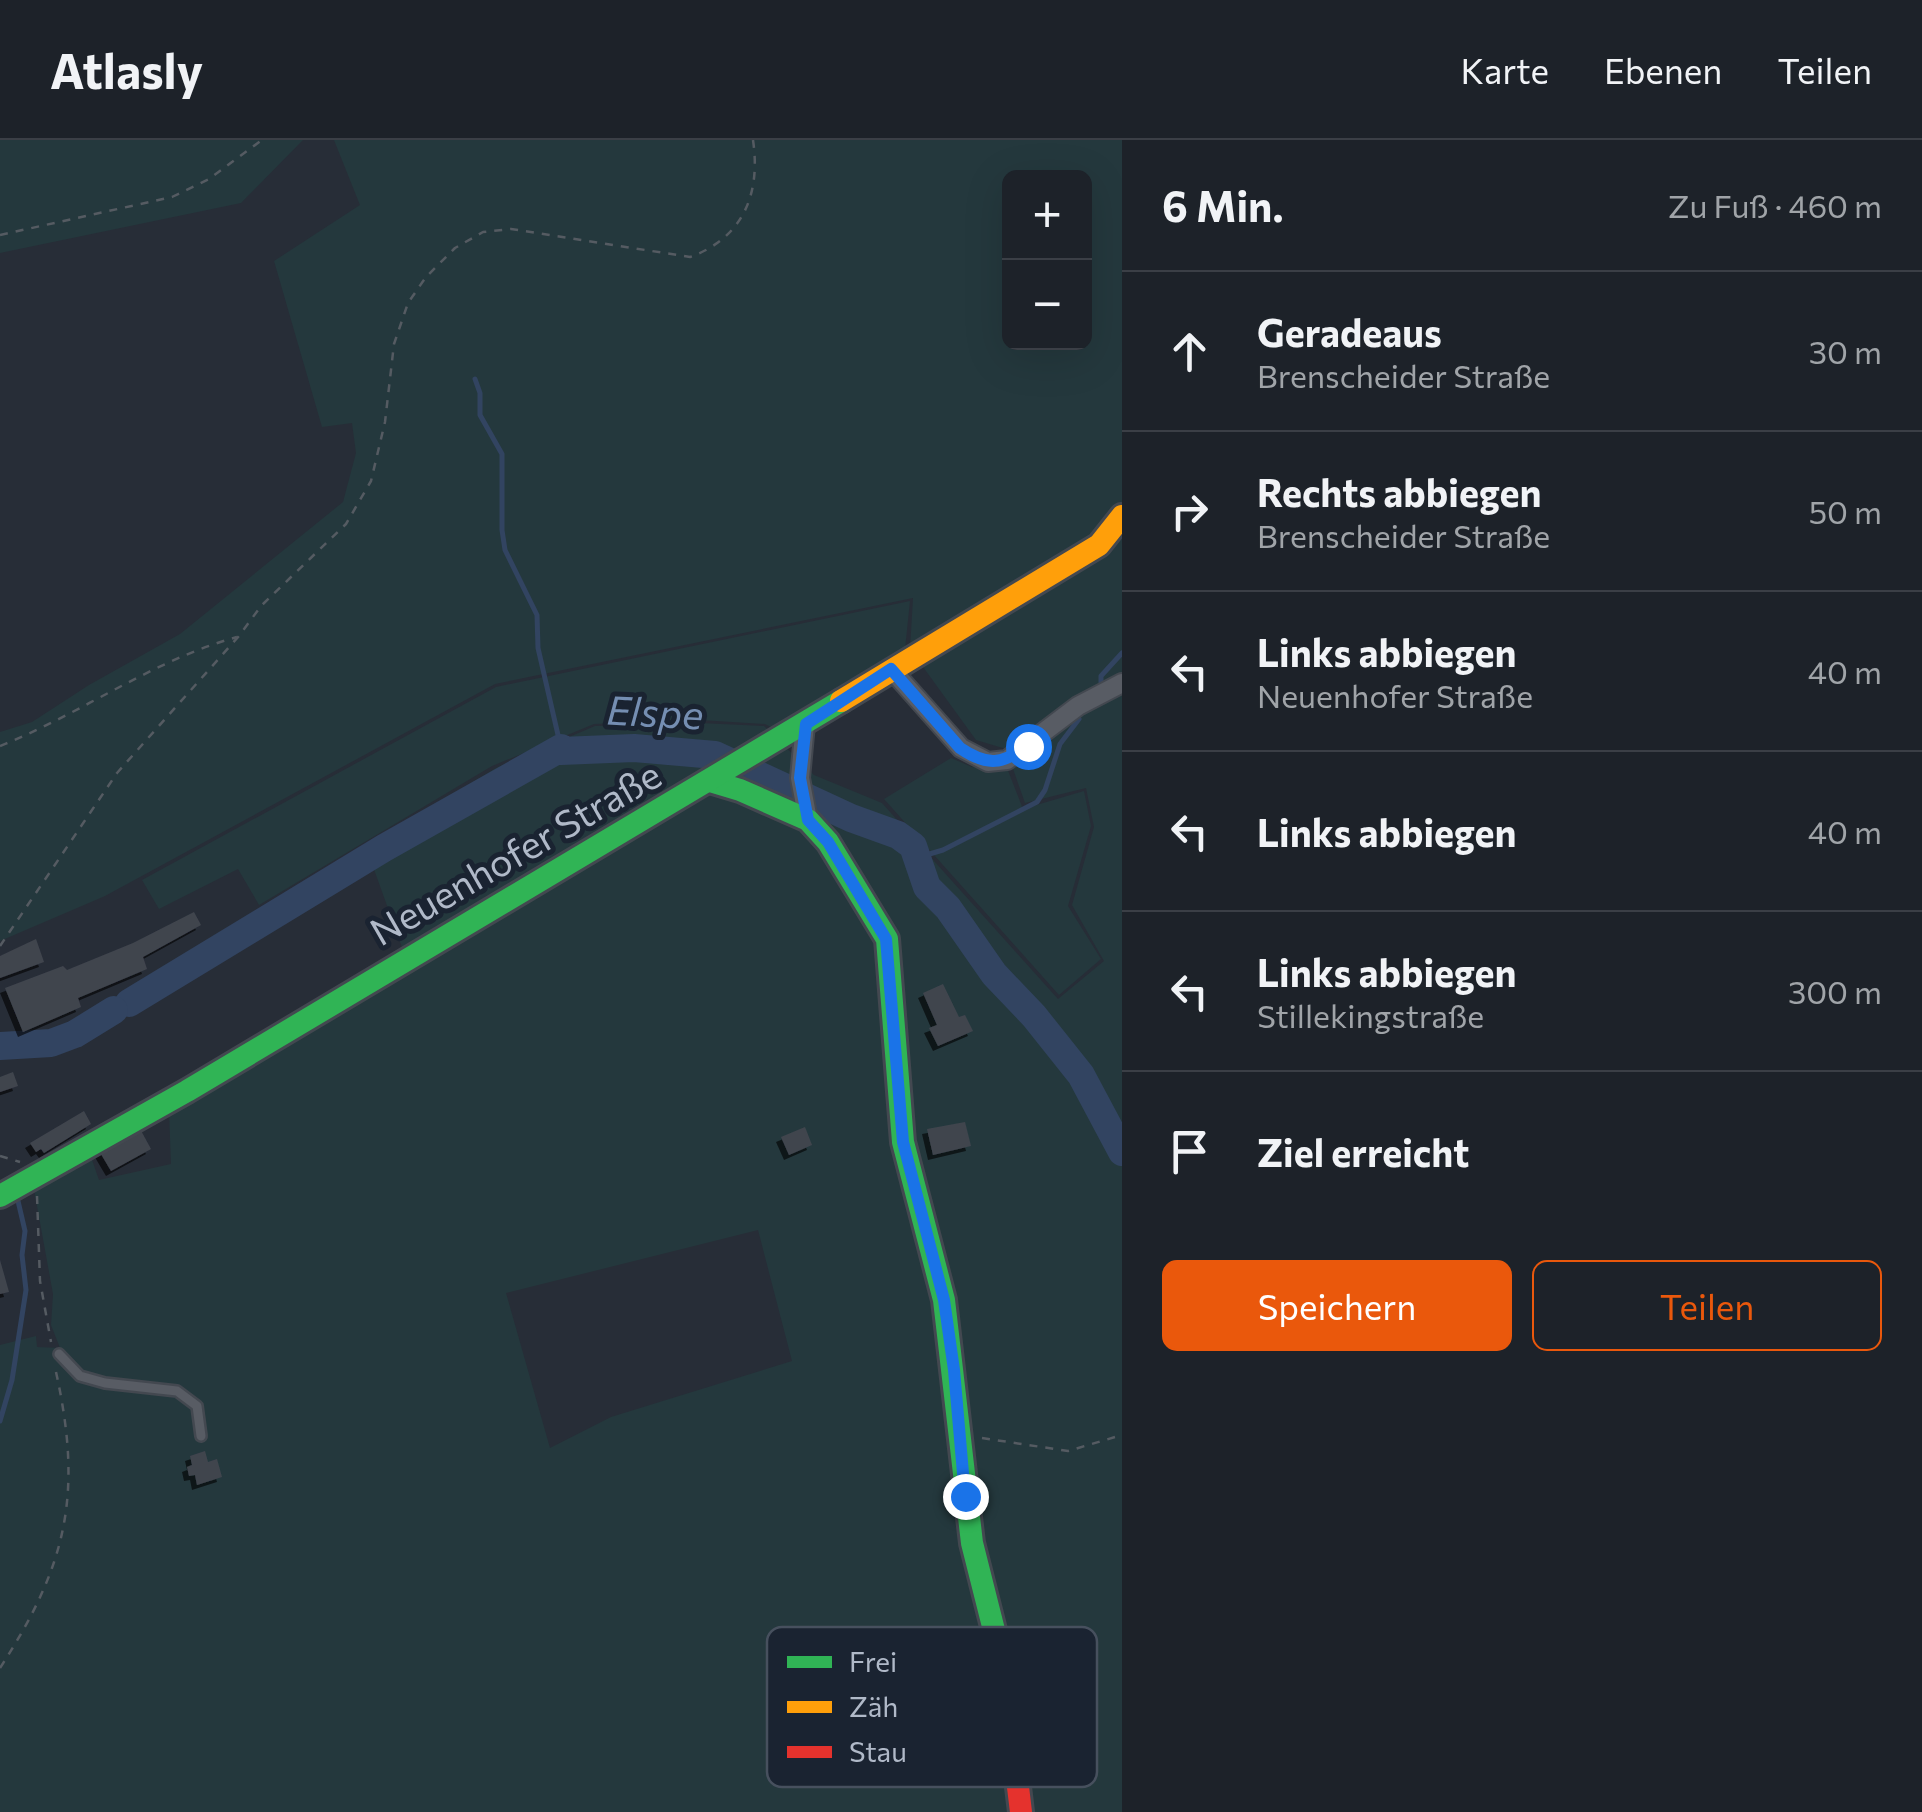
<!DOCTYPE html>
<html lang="de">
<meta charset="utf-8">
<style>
body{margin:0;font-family:Commissioner,sans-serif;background:#2a2f35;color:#f1f3f6}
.controls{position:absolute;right:30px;top:30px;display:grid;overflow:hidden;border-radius:15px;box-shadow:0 10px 40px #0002}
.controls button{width:90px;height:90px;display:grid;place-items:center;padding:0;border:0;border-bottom:2px solid #3b3f46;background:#1d2229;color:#f1f3f6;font:50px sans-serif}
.stop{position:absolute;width:30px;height:30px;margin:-22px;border:8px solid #1a73e8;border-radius:50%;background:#fff}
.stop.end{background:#1a73e8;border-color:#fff;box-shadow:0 2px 10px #0008}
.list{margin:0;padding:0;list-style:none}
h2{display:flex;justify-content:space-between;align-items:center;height:130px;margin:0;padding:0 40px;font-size:42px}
h2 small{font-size:32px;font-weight:400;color:#a0a4a8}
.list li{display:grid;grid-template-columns:65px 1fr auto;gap:30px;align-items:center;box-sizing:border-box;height:160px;padding:0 40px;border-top:2px solid #3b3f46}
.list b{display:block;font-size:38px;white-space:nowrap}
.list p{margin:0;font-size:32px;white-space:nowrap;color:#a0a4a8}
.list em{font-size:32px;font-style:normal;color:#a0a4a8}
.actions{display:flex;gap:20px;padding:30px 40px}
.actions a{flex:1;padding:22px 0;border:2px solid #ea580c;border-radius:15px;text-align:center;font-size:35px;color:#ea580c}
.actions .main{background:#ea580c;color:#fff}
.icon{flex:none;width:55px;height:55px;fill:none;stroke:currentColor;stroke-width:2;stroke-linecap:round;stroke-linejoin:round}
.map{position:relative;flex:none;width:1122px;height:1672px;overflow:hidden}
header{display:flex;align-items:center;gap:60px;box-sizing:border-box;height:140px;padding:0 50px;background:#1d2229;border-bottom:2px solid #3b3f46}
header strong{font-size:48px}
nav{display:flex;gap:55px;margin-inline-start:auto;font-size:35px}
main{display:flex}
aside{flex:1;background:#1d2229}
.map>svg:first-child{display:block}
</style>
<header>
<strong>Atlasly</strong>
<nav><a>Karte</a><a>Ebenen</a><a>Teilen</a></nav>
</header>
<main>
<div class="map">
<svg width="1122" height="1672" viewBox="0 0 1122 1672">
<defs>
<filter id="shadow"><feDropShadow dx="-5" dy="5" stdDeviation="0" flood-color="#0009"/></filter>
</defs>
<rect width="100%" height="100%" fill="#272d37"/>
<g fill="#24383d" fill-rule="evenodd">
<path d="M0,0H303L241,63L0,113Z"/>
<path d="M334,0H1122V1672H0V1205L36,1196L37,1207L60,1208L51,1185L53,1154L33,1044L90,1014L99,1040L171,1024L169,971L409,827L366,707L496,628L595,586L700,583L764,586L814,635L882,663L1058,859L1104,821L1072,765L1094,687L1086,648L1025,663L1006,609L976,600L910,509L913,458L495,544L105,756L0,801V592L32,582L89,545L180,494L343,362L356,313L352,283L322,287L274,121L360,65ZM1009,38H1084V202H1009ZM758,1090L792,1221L611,1277L550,1308L506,1153Z"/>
<path d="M910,461L905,509L773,588L765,584L700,580L594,584L492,626L259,765L238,729L159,769L142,740L496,547Z"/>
<path d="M951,618L972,627L1007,628L1023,669L1084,651L1091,686L1068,766L1101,819L1059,855L884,659Z"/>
</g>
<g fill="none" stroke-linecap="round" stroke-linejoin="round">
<g stroke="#324461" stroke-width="5">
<path d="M475,239L480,253V275L502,314V390L505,410L537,475L538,508L561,608"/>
<path d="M1101,546V536L1122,513"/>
<path d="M916,718L943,710L1037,662L1045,650L1060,604L1079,579"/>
<path d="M0,1281L12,1240L26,1150L22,1115L25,1091L18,1061"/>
</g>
<g stroke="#324461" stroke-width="28">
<path d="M129,863L384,708L561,608V611L634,608L715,615L851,678L898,695L913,706L927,747L948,768L994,834L1034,876L1081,935L1122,1012"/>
<path d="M0,906L51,903L75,894L114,870"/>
</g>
</g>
<g fill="#40454e" filter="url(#shadow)">
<path d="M194,772L201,785L143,817L147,829L78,858L81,867L23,892L5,848L63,826L67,830L133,803Z"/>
<path d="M36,799L44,822L0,838V816Z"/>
<path d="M943,844L959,877L965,875L973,891L938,906L929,888L937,885L923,853Z"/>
<path d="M13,932L18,946L0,952V937Z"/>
<path d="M84,971L91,984L44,1013L41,1009L36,1012L30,1003Z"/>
<path d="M965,982L971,1006L933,1015L927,989Z"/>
<path d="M139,987L151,1009L111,1031L98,1009Z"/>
<path d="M805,987L812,1005L789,1015L781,997Z"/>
<path d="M0,1120L9,1152L0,1154Z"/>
<path d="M205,1311L208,1322L217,1319L222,1337L197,1345L195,1335L189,1336L187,1327L192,1325L190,1316Z"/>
</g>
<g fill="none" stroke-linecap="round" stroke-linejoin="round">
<g stroke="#434850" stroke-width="14">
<path id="lane" d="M59,1214L80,1236L105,1243L177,1251L197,1266L201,1296"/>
</g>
<g stroke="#434850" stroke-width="22">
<g id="street">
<path d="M891,529L961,608L988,622L1007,620L1078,566L1122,543"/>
<path d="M805,584L800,638L808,680"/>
</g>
</g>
<g stroke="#434850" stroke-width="28">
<g id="fast">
<path d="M710,641L740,650L808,680L828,702L887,799L903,1002L944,1160L972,1403L1004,1530"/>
<path d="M0,1056L187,951L841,561"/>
</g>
</g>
<g stroke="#434850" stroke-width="28">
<path id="slow" d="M841,561L1099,405L1122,376"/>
</g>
<g stroke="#434850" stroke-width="28">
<path id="jam" d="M1004,1530L1021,1672"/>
</g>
<g stroke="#555b62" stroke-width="2.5" stroke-dasharray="8 8" stroke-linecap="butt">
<path d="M0,95L172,57L209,39L262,0"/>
<path d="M0,606C81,574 153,520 237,497"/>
<path d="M0,806L117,633L239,496L261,466L346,384L371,341L385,282L394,204L408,163L426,137L455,108L483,92L511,89L690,117C743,98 761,54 753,0"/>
<path d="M0,1016L20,1022"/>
<path d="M37,1056L40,1141L51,1202"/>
<path d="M982,1298L1068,1311L1122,1295"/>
<path d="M0,1528C67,1425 83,1354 56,1232"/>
</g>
<use href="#lane" stroke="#585c64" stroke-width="9"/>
<use href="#street" stroke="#585c64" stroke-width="18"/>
<use href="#fast" stroke="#30b455" stroke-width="22"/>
<use href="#slow" stroke="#ff9f0a" stroke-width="22"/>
<use href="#jam" stroke="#e5322d" stroke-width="22"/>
</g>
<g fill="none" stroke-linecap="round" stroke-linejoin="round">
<path stroke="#1a73e8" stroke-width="12" d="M965,1356L954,1230L944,1160L903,1002L886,799L828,702L808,680L800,638L806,584L891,529L960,608C988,627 1002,624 1028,606"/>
</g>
<g text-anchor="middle" stroke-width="10" stroke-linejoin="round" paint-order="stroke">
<g font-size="38" fill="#b0b9c8" stroke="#1a2331">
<text transform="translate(516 714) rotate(-30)" y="13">Neuenhofer Straße</text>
</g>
<g font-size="40" font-style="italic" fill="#758eb2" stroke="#1a2331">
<text transform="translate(655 573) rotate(3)" y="14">Elspe</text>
</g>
</g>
<rect x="767" y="1487" width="330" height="160" rx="15" fill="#1a2331" stroke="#47505e" stroke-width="2.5"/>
<rect x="787" y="1516" width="45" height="12" fill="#30b455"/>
<rect x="787" y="1561" width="45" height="12" fill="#ff9f0a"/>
<rect x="787" y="1606" width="45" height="12" fill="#e5322d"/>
<g font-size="28" fill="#b0b9c8">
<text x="849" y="1532">Frei</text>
<text x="849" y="1577">Zäh</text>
<text x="849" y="1622">Stau</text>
</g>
</svg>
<div class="controls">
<button>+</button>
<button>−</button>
</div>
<div class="stop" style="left:1028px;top:606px"></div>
<div class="stop end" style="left:965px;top:1356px"></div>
</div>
<aside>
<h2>6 Min.<small>Zu Fuß · 460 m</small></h2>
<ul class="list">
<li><svg class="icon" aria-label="ahead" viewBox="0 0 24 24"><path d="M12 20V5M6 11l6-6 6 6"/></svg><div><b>Geradeaus</b><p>Brenscheider Straße</p></div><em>30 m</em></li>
<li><svg class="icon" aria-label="right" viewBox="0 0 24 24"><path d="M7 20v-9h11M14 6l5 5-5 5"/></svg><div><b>Rechts abbiegen</b><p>Brenscheider Straße</p></div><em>50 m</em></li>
<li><svg class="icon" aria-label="left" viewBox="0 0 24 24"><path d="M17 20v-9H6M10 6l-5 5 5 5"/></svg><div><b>Links abbiegen</b><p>Neuenhofer Straße</p></div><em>40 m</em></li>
<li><svg class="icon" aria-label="left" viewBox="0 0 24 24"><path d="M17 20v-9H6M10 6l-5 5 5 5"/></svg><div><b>Links abbiegen</b></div><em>40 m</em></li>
<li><svg class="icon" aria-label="left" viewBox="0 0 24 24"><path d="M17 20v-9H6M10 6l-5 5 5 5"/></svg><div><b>Links abbiegen</b><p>Stillekingstraße</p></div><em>300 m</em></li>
<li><svg class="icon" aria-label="arrive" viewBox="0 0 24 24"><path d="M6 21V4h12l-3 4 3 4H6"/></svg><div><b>Ziel erreicht</b></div></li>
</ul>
<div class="actions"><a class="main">Speichern</a><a>Teilen</a></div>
</aside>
</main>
